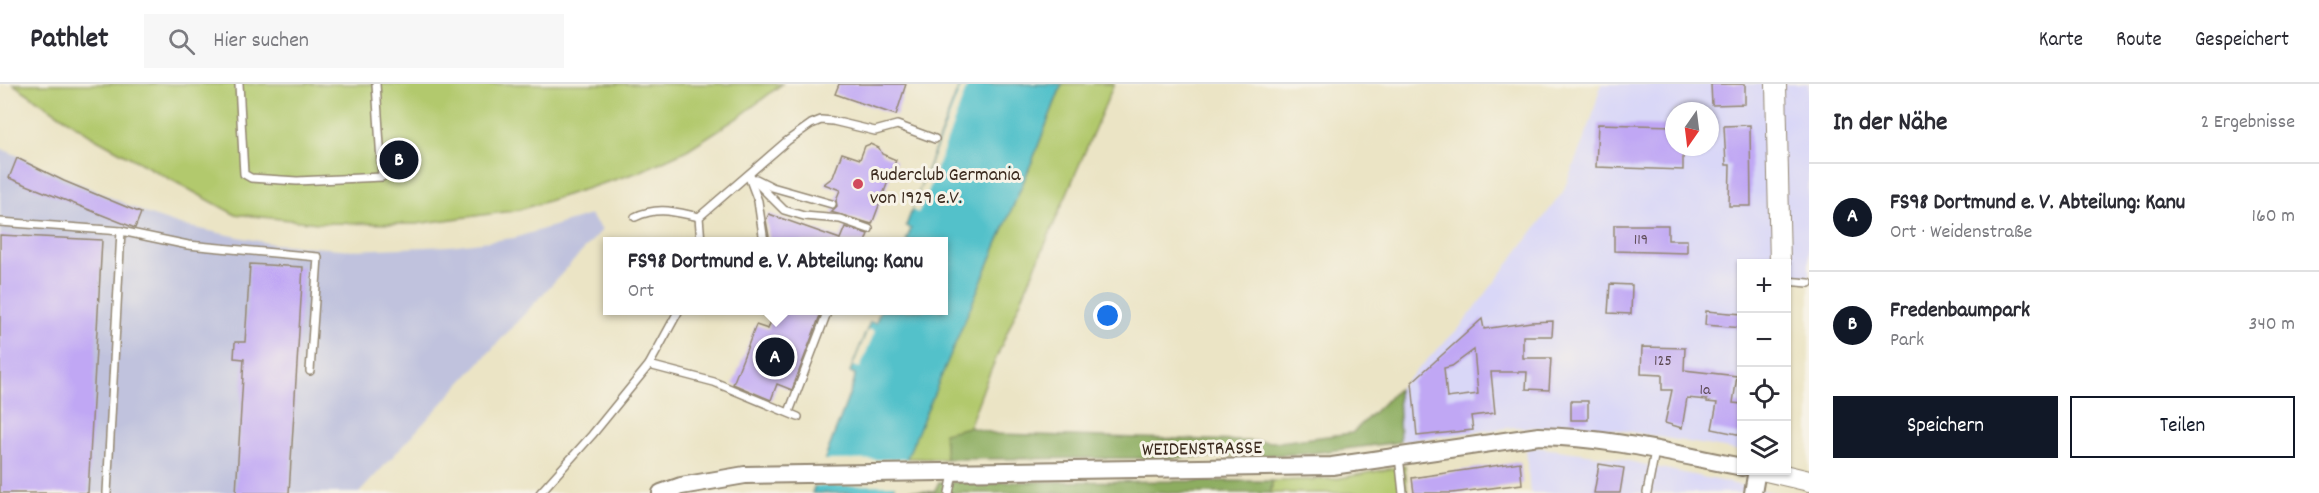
<!DOCTYPE html>
<html lang="de">
<meta charset="utf-8">
<style>
body{margin:0;font-family:Dekko,sans-serif;background:#f7f7f7;color:#2b2b33}
.controls{position:absolute;right:18px;bottom:18px;display:grid;overflow:hidden;border-radius:0px;box-shadow:0 2px 4px #0004}
.controls button{width:54px;height:54px;display:grid;place-items:center;padding:0;border:0;border-bottom:2px solid #e1e1e2;background:#fff;color:#2b2b33;font:30px sans-serif}
.compass{position:absolute;left:1665px;top:18px;width:54px;height:54px;border-radius:50%;background:#fff;box-shadow:0 2px 4px #0004;rotate:194deg}
.you{position:absolute;left:1108px;top:232px;width:21px;height:21px;margin:-15px;border:4px solid #fff;border-radius:50%;background:#1a73e8;box-shadow:0 0 0 9px #1a73e833}
.badge{display:grid;place-items:center;width:39px;height:39px;border-radius:50%;background:#111827;color:#fff;font-size:20px;font-weight:700}
.pin{position:absolute;translate:-50% -50%;border:3px solid #fff;box-shadow:0 2px 6px #0006}
.popup{position:absolute;left:603px;top:153px;width:345px;height:78px;box-sizing:border-box;display:grid;place-content:center;border-radius:0px;background:#fff;filter:drop-shadow(0 2px 4px #0005);font-size:20px;white-space:nowrap;color:#7c7c81}
.popup b{font-size:22px;color:#2b2b33}
.popup::after{content:'';position:absolute;left:50%;top:100%;margin-left:-12px;border:12px solid transparent;border-top-color:#fff}
.list{margin:0;padding:0;list-style:none}
h2{display:flex;justify-content:space-between;align-items:center;height:78px;margin:0;padding:0 24px;font-size:26px}
h2 small{font-size:20px;font-weight:400;color:#7c7c81}
.list li{display:grid;grid-template-columns:39px 1fr auto;gap:18px;align-items:center;box-sizing:border-box;height:108px;padding:0 24px;border-top:2px solid #e1e1e2}
.list b{display:block;font-size:22px;white-space:nowrap}
.list p{margin:0;font-size:20px;white-space:nowrap;color:#7c7c81}
.list em{font-size:20px;font-style:normal;color:#7c7c81}
.actions{display:flex;gap:12px;padding:18px 24px}
.actions a{flex:1;padding:14px 0;border:2px solid #111827;border-radius:0px;text-align:center;font-size:21px;color:#111827}
.actions .main{background:#111827;color:#fff}
.icon{flex:none;width:33px;height:33px;fill:none;stroke:currentColor;stroke-width:2;stroke-linecap:round;stroke-linejoin:round}
.map{position:relative;flex:none;width:1809px;height:409px;overflow:hidden}
header{display:flex;align-items:center;gap:36px;box-sizing:border-box;height:84px;padding:0 30px;background:#fff;border-bottom:2px solid #e1e1e2}
header strong{font-size:28px}
nav{display:flex;gap:33px;margin-inline-start:auto;font-size:21px}
.search{width:420px;height:54px;background:#f7f7f7;display:flex;align-items:center;gap:15px;box-sizing:border-box;padding:0 21px;border-radius:0px;color:#7c7c81;font-size:22px}
main{display:flex}
aside{flex:1;background:#fff}
.map>svg:first-child{display:block}
</style>
<header>
<strong>Pathlet</strong>
<div class="search"><svg class="icon" aria-label="search" viewBox="0 0 24 24"><circle cx="10" cy="10" r="6"/><path d="M15 15l6 6"/></svg>Hier suchen</div>
<nav><a>Karte</a><a>Route</a><a>Gespeichert</a></nav>
</header>
<main>
<div class="map">
<svg width="1809" height="409" viewBox="0 0 1809 409">
<rect width="100%" height="100%" fill="#f7f3e8"/>
<filter id="ink" filterUnits="userSpaceOnUse"><feTurbulence type="fractalNoise" baseFrequency=".0167" numOctaves="2"/><feDisplacementMap in="SourceGraphic" scale="12" xChannelSelector="R" yChannelSelector="G"/><feConvolveMatrix kernelMatrix="1 2 1 2 8 2 1 2 1" color-interpolation-filters="sRGB"/></filter>
<filter id="wash" filterUnits="userSpaceOnUse"><feTurbulence type="fractalNoise" baseFrequency=".008" numOctaves="4" result="noise"/><feDisplacementMap in="SourceGraphic" scale="24" xChannelSelector="R" yChannelSelector="G"/><feGaussianBlur stdDeviation="1.35" result="paint"/><feColorMatrix in="noise" values="0 0 0 0 0 0 0 0 0 0 0 0 0 0 0 0 0 1.4 0 .05"/><feComposite in="paint" operator="in"/></filter>
<g filter="url(#wash)">
<rect width="100%" height="100%" fill="#ebe4c5"/>
<g fill="#d9d7f7" fill-rule="evenodd">
<path d="M1601,0H1809V197L1787,192L1786,180H1742L1741,367L1613,345L1514,343L1400,358L1398,305L1462,241L1563,108L1591,37ZM1674,27H1710V63H1674Z"/>
<path d="M1535,363L1610,373L1776,409H1530L1526,365Z"/>
</g>
<path fill="#c0c2dd" d="M0,64L150,131L180,141L273,160L354,166L449,162L514,154L590,131L602,146L359,409H0Z"/>
<g fill="#b2c96d" stroke="#767a46" stroke-width="1.5">
<path d="M13,0H782L739,33L687,66L639,88L519,126L416,140L318,139L234,130L95,54Z"/>
<path d="M1062,0H1114L985,300L969,343L945,350L946,375L906,374L1033,75Z"/>
<path d="M1405,382L1407,409H1271L1272,397L1335,395Z"/>
</g>
<g fill="#8dad60" stroke="#646c3f" stroke-width="1.5">
<path d="M1398,305L1400,358L1304,370L1161,374L946,375L944,349L969,343L997,350L1279,358L1352,349Z"/>
<path d="M1272,397L1271,409H910L911,406L934,408L939,398Z"/>
</g>
<path fill="#53c1ca" stroke="#477674" stroke-width="1.5" d="M960,0H1062L1033,75L892,409H812L854,298L855,290L850,288L870,238L876,239L880,227L943,226V158L906,157L911,145L906,142Z"/>
<g fill="#ebe4c5">
<path d="M962,0H968L926,114L918,129L912,126Z"/>
<path d="M868,245L875,247L860,284L853,282Z"/>
<path d="M909,375L898,401L812,402L822,376Z"/>
</g>
<g id="blocks">
<g fill="#c0a7f4" fill-rule="evenodd">
<path d="M839,0H906L896,31L835,10Z"/>
<path d="M1711,0H1745V20L1712,21Z"/>
<path d="M1598,40L1674,42V63H1683V86L1596,83Z"/>
<path d="M1750,41L1751,122H1729L1730,81H1726L1724,42Z"/>
<path d="M870,60L879,64L882,70L896,76L872,140L831,128L837,122L836,116L840,106L824,100L833,93L842,69L860,75L865,62Z"/>
<path d="M17,74L64,97L141,129L135,144L9,94Z"/>
<path d="M769,130L840,155L845,143L868,150L865,158H770L766,136Z"/>
<path d="M1614,141H1668V156H1687V169L1614,167Z"/>
<path d="M0,151L102,156L88,409H0Z"/>
<path d="M250,180L303,183L289,409H236L244,275L234,274L235,258H245Z"/>
<path d="M1610,200L1632,201L1631,230L1608,229Z"/>
<path d="M775,226H822L792,306L777,300L771,316L733,300L756,241L768,245Z"/>
<path d="M1706,227L1742,230V244L1705,241Z"/>
<path d="M1482,235L1484,245L1531,238L1553,237L1552,252H1523V274H1551L1549,306L1526,305L1527,288H1491L1495,329L1471,332L1473,346L1417,352L1412,298ZM1474,266L1478,310L1447,314L1444,284L1452,282Z"/>
<path d="M1642,263L1685,264L1684,286L1737,292L1733,319L1742,320V351L1712,345L1717,319L1707,318V316L1687,314L1682,344L1665,339L1672,306H1662V291L1641,290Z"/>
<rect x="1571" y="317" width="17" height="19"/>
<path d="M1520,378L1522,400L1452,409H1414L1412,394Z"/>
<path d="M1599,380L1624,384L1620,409H1594Z"/>
</g>
</g>
</g>
<g filter="url(#ink)">
<use href="#blocks" fill-opacity="0" stroke="#938772" stroke-width="1.5"/>
<g fill="none" stroke-linecap="round" stroke-linejoin="round">
<g stroke="#938772" stroke-width="10">
<g id="service">
<path d="M239,0L244,90L251,94L297,97L382,93L376,0"/>
<path d="M749,91L784,126L804,132L840,135L869,145"/>
<path d="M749,93L758,117L764,158"/>
<path d="M756,95L772,103L832,120"/>
<path d="M635,133C658,122 675,128 699,133"/>
<path d="M0,138L121,147L107,409"/>
<path d="M121,147L188,161L318,173L310,287"/>
<path d="M701,158L699,133L787,57L811,40L821,36L833,37L875,47L897,41L935,55"/>
<path d="M1786,197L1809,199"/>
<path d="M649,281L714,298L798,333"/>
<path d="M789,328L828,226"/>
<path d="M1399,372L1403,409"/>
<path d="M540,409L592,351L649,281L679,226"/>
<path d="M949,409L953,390"/>
<path d="M1647,409L1655,367"/>
</g>
</g>
<g stroke="#938772" stroke-width="20">
<g id="tertiary">
<path d="M661,409L681,402L745,391L1332,382L1539,352C1607,353 1675,370 1742,383"/>
<path d="M1753,409L1757,386"/>
</g>
</g>
<g stroke="#938772" stroke-width="22">
<g id="secondary">
<path d="M1776,0L1780,180"/>
<path d="M1762,386L1809,397"/>
</g>
</g>
<use href="#service" stroke="#fff" stroke-width="7"/>
<use href="#tertiary" stroke="#fff" stroke-width="16"/>
<use href="#secondary" stroke="#fff" stroke-width="20"/>
</g>
</g>
<circle fill="#d1495b" stroke="#f7f3e8" stroke-width="2" cx="858" cy="100" r="6"/>
<g text-anchor="middle" stroke-width="6" stroke-linejoin="round" paint-order="stroke">
<g font-size="16" fill="#5c4954">
<text x="1641" y="160">119</text>
<text x="1663" y="281">125</text>
<text x="1705" y="310">1a</text>
</g>
<g font-size="20" fill="#3b2a1e" stroke="#f7f3e8" text-anchor="start">
<text x="870" y="96">Ruderclub Germania<tspan x="870" dy="23">von 1929 e.V.</tspan></text>
</g>
<g font-size="20" fill="#3b2a1e" stroke="#f7f3e8">
<text transform="translate(1202 363) rotate(-1)" y="7">WEIDENSTRASSE</text>
</g>
</g>
</svg>
<div class="controls">
<button>+</button>
<button>−</button>
<button><svg class="icon" aria-label="locate" viewBox="0 0 24 24"><circle cx="12" cy="12" r="6"/><path d="M12 2v4M12 18v4M2 12h4M18 12h4"/></svg></button>
<button><svg class="icon" aria-label="layers" viewBox="0 0 24 24"><path d="M12 4l9 5-9 5-9-5zM3 14l9 5 9-5"/></svg></button>
</div>
<svg class="compass" viewBox="-18 -18 36 36"><path d="M0-13l5 13h-10z" fill="#e53935"/><path d="M0 13l5-13h-10z" fill="#7c7c81"/></svg>
<div class="you"></div>
<div class="pin badge" style="left:775px;top:273px">A</div>
<div class="popup"><b>FS98 Dortmund e. V. Abteilung: Kanu</b>Ort</div>
<div class="pin badge" style="left:399px;top:76px">B</div>
</div>
<aside>
<h2>In der Nähe<small>2 Ergebnisse</small></h2>
<ul class="list">
<li><span class="badge">A</span><div><b>FS98 Dortmund e. V. Abteilung: Kanu</b><p>Ort · Weidenstraße</p></div><em>160 m</em></li>
<li><span class="badge">B</span><div><b>Fredenbaumpark</b><p>Park</p></div><em>340 m</em></li>
</ul>
<div class="actions"><a class="main">Speichern</a><a>Teilen</a></div>
</aside>
</main>
